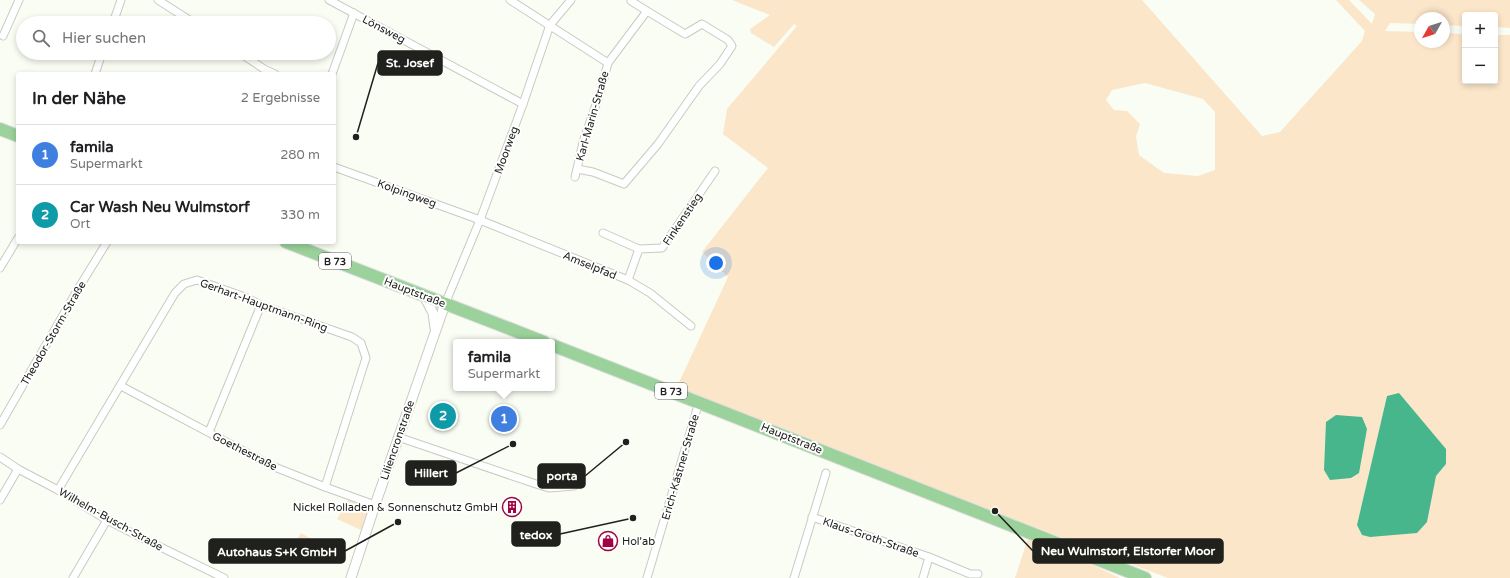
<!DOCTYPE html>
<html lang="de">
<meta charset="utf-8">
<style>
body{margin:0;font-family:"Varela Round",sans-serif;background:#f2f2f2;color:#202124}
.controls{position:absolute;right:12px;top:12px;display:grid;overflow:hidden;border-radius:4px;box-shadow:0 2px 6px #0003}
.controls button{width:36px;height:36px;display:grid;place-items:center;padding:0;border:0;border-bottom:1px solid #e0e0e0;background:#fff;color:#202124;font:20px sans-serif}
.compass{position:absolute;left:1414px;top:12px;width:36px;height:36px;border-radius:50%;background:#fff;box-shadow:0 2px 6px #0003;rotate:231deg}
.you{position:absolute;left:716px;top:263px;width:14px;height:14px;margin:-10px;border:3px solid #fff;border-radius:50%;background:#1a73e8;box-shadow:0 0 0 6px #1a73e833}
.badge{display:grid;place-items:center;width:26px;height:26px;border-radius:50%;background:#a00341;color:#fff;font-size:13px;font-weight:700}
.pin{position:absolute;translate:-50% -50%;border:2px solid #fff;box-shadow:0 1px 4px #0006}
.popup{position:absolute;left:453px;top:339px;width:102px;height:52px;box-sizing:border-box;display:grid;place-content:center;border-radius:4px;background:#fff;filter:drop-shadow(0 1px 3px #0005);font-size:13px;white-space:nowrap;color:#757577}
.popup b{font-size:15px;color:#202124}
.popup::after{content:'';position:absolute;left:50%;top:100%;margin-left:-8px;border:8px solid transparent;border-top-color:#fff}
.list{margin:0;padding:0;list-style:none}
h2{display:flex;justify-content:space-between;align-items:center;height:52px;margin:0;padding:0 16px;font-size:17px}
h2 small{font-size:13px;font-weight:400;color:#757577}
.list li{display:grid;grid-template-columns:26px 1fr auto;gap:12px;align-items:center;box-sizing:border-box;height:60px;padding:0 16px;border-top:1px solid #e0e0e0}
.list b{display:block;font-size:15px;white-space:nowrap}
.list p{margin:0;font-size:13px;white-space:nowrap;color:#757577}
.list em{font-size:13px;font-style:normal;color:#757577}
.icon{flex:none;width:22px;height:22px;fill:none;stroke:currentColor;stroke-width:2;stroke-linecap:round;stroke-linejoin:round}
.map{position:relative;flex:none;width:1510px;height:578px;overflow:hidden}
.search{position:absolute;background:#fff;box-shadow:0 2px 6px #0003;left:16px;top:16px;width:320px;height:44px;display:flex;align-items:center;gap:10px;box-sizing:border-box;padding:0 14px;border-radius:22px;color:#757577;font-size:15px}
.panel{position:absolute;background:#fff;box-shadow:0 2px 6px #0003;left:16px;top:72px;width:320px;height:172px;border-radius:4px}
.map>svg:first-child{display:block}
</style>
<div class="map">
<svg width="1510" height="578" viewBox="0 0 1510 578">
<rect width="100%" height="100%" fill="#fafdf3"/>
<g fill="#fbe6c9" fill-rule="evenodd">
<path d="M732,0H1142L1262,136L1280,132L1362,41L1365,31L1336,0H1349L1372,24L1375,14L1359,0H1510V28L1495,27V15H1465V26L1444,25V18H1420V24L1390,23L1385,31L1420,32V42H1444V33L1465,34V81H1495V35H1510V578H1168L675,391L728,277L702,252L768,168L723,134L727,109L797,26L794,24L774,47L751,33L750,29L770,15ZM1145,83L1203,99L1215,112V170L1198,176L1164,173L1139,155L1136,137L1140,124L1127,111L1114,110L1106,100L1112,90ZM1387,396L1446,464L1436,476L1362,535L1357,525Z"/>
<path d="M349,499L369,506L361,530L337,519Z"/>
<path d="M301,533L316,542L308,556L293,547Z"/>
<path d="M1029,535L1120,578H1015Z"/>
</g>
<g fill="#47b68d">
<path d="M1399,393L1446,449V464L1436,476L1427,522L1417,533L1370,537L1362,535L1357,525L1387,396Z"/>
<path d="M1336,415L1362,417L1367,429L1359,473L1351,478L1330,480L1324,470L1326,422Z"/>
</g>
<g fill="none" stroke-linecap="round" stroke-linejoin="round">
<g stroke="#c7cbc1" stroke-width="9">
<g id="minor">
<path d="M158,0L194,23"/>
<path d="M329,0L523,104"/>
<path d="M510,0L608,63"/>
<path d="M631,1L647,11"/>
<path d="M647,11L685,34L702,24L728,40L732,46L720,64L699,86L658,144L624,184L593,172L577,169L583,142L599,96L608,63Z"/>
<path d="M113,23L121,0"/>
<path d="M3,36L19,0"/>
<path d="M240,53L264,69L275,74"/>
<path d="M95,74L102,53"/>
<path d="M332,74L354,13"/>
<path d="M334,167L480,220L628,280L650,293L691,326"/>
<path d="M575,177L577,169"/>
<path d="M603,233L639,249"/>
<path d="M0,268L18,238"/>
<path d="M628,280L639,249L662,248L715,171"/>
<path d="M445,304L480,220L523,104L550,25L571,0"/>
<path d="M121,386L272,466L325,487L375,505"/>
<path d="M0,425L78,289L107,242"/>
<path d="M209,432L261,305"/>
<path d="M398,437L536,484L549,488L574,486"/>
<path d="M0,457L18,469L58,490L107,520L142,538L224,578"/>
<path d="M58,490L175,293L184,284L197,280L245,297L261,305L352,337L361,343L366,358L325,487"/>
<path d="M0,500L18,469"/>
<path d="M812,517L929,557L970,574H978"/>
<path d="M73,578L107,520"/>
<path d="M647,578L699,402"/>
<path d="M794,578L826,473"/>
<path d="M923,578L929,557"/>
</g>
</g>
<g stroke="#c7cbc1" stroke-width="11">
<g id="tertiary">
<path d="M424,296L433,313L435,328"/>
<path d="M351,578L375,505L445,304"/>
</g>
</g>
<g stroke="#dbdbdb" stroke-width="14">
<g id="primary">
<path d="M0,129L18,136"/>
<path d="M286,242L544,342"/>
<path d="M552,345L1145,578"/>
</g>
</g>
<use href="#minor" stroke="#fff" stroke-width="7"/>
<use href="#tertiary" stroke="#fff" stroke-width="9"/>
<use href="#primary" stroke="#9bd19a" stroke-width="12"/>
</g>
<defs>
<g id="building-ring" transform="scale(1)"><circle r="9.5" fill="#fff" stroke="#a00341" stroke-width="1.5"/><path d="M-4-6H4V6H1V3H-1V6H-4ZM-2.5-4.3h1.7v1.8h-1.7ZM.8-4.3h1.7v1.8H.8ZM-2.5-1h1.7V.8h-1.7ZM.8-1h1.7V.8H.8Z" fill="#a00341"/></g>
<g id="shop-ring" transform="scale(1)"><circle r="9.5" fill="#fff" stroke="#a00341" stroke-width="1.5"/><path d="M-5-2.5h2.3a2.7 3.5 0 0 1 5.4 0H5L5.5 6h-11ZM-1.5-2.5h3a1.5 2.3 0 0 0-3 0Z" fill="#a00341"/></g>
</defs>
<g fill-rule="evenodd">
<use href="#building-ring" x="512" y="507"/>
<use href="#shop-ring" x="608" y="541"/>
</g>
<g text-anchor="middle" stroke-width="4" stroke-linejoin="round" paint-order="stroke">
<g fill="#fff" stroke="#636461" stroke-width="1">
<rect x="319" y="253" width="32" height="16" rx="3"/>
<rect x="655" y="383" width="32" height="16" rx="3"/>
</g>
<g font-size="10" font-weight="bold" fill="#20211d">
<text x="335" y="265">B 73</text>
<text x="671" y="395">B 73</text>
</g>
<g font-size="11" fill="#20211d" stroke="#fff">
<text transform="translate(384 29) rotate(28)" y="4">Lönsweg</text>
<text transform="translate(592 116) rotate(-74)" y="4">Karl-Marin-Straße</text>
<text transform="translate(506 150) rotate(-70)" y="4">Moorweg</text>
<text transform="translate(407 193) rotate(20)" y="4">Kolpingweg</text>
<text transform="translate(682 219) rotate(-56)" y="4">Finkenstieg</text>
<text transform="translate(590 265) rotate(22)" y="4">Amselpfad</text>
<text transform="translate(415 292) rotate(21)" y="4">Hauptstraße</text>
<text transform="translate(264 305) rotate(20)" y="4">Gerhart-Hauptmann-Ring</text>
<text transform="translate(53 333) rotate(-60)" y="4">Theodor-Storm-Straße</text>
<text transform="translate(792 438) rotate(22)" y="4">Hauptstraße</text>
<text transform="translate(397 440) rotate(-71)" y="4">Liliencronstraße</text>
<text transform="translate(245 451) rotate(27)" y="4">Goethestraße</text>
<text transform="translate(680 467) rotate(-74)" y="4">Erich-Kästner-Straße</text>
<text transform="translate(111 519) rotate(29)" y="4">Wilhelm-Busch-Straße</text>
<text transform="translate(871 537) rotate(19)" y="4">Klaus-Groth-Straße</text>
</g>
<g font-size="11" fill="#20211d" stroke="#fff" text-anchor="end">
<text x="498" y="511">Nickel Rolladen &amp; Sonnenschutz GmbH</text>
<text x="622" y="545" text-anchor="start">Hol'ab</text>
</g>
</g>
<path fill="none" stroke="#20211d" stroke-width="1.5" d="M356 137L378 63M513 444L456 473M626 442L585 476M633 518L560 534M995 511L1033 551M398 522L345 551"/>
<g fill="#20211d" stroke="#fff" stroke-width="1.5">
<circle cx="356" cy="137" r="4"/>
<circle cx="513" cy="444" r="4"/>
<circle cx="626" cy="442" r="4"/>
<circle cx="633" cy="518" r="4"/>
<circle cx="995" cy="511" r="4"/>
<circle cx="398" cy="522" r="4"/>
</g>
<g fill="#20211d" stroke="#20211d" stroke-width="1.5">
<rect x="378" y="51" width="64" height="24" rx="4"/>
<rect x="406" y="461" width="50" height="24" rx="4"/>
<rect x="538" y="464" width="47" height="24" rx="4"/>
<rect x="512" y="522" width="48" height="24" rx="4"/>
<rect x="1033" y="539" width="190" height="24" rx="4"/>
<rect x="209" y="539" width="136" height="24" rx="4"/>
</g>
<g font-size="12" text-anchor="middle" font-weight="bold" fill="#fff">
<text x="410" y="67">St. Josef</text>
<text x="431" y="477">Hillert</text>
<text x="562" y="480">porta</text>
<text x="536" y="539">tedox</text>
<text x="1128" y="555">Neu Wulmstorf, Elstorfer Moor</text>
<text x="277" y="556">Autohaus S+K GmbH</text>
</g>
</svg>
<div class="controls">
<button>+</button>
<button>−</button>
</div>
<svg class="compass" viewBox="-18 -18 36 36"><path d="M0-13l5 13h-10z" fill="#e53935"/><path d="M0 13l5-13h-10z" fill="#757577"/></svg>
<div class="you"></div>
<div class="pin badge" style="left:504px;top:419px;background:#3f7fe0">1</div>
<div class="popup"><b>famila</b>Supermarkt</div>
<div class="pin badge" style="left:443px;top:416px;background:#0f9aa8">2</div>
<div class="search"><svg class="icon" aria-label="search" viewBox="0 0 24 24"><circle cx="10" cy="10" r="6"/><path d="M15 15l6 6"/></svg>Hier suchen</div>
<section class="panel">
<h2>In der Nähe<small>2 Ergebnisse</small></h2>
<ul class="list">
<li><span class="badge" style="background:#3f7fe0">1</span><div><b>famila</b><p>Supermarkt</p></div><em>280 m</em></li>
<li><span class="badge" style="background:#0f9aa8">2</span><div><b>Car Wash Neu Wulmstorf</b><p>Ort</p></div><em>330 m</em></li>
</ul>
</section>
</div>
